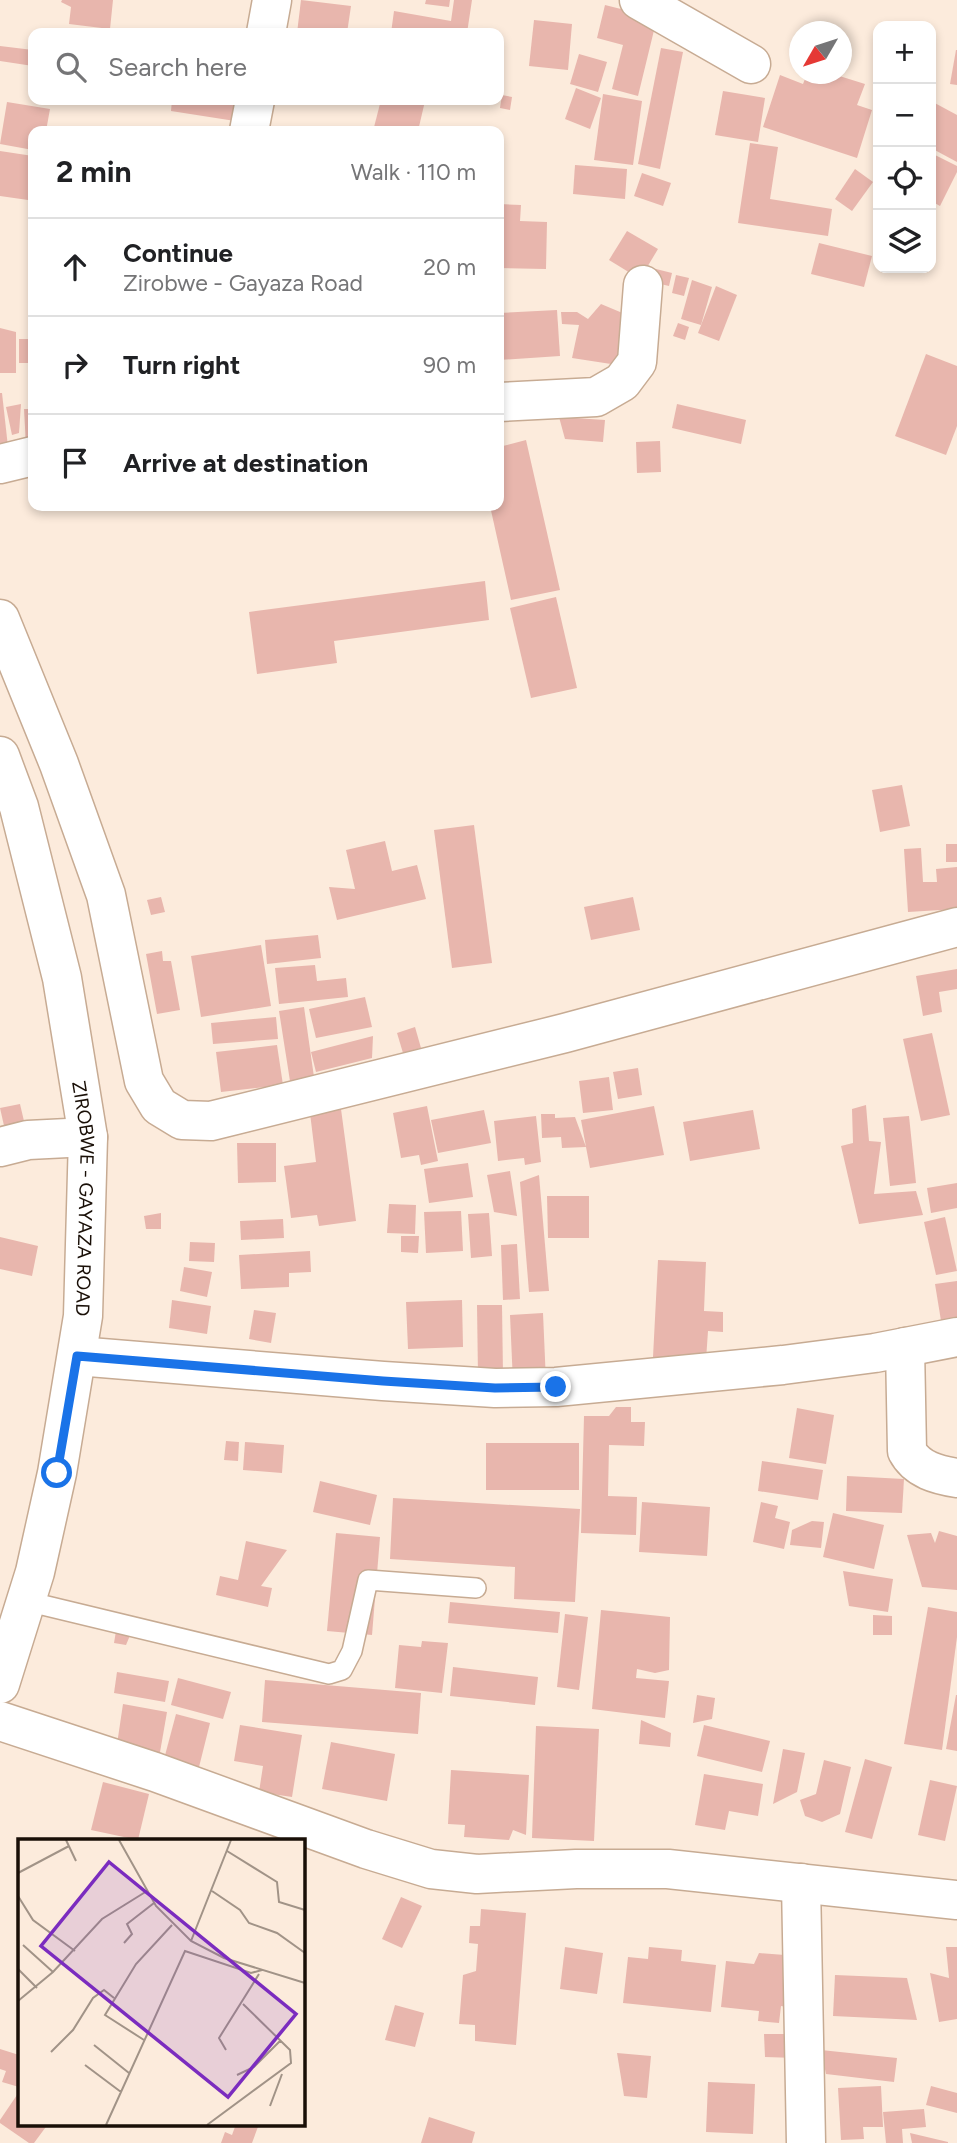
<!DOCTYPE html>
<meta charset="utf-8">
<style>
body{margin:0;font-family:Figtree,sans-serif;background:#f6f6f6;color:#202124}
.controls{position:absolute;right:21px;top:21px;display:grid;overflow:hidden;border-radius:14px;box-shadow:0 4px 10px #0003}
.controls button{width:63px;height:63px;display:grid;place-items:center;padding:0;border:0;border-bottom:2px solid #e0e0e0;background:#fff;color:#202124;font:35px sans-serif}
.compass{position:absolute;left:789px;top:21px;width:63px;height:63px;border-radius:50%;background:#fff;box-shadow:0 4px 10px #0003;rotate:231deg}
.stop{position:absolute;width:21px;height:21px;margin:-16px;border:5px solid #1a73e8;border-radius:50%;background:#fff}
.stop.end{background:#1a73e8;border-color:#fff;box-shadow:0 2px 7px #0008}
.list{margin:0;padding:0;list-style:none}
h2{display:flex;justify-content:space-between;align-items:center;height:91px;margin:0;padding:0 28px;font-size:30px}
h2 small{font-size:23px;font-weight:400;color:#757577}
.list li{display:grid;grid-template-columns:46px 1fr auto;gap:21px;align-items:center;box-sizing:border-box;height:98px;padding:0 28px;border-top:2px solid #e0e0e0}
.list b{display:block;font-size:26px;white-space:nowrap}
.list p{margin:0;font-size:23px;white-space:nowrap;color:#757577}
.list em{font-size:23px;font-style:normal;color:#757577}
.icon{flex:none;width:38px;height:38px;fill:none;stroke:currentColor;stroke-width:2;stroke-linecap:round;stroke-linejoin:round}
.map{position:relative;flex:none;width:957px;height:2143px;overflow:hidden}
.search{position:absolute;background:#fff;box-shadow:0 4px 10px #0003;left:28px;top:28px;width:476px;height:77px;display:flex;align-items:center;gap:18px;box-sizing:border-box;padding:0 24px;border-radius:14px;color:#757577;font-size:26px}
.panel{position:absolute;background:#fff;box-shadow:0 4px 10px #0003;left:28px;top:126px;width:476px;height:385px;border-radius:14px}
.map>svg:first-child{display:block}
</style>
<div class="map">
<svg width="957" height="2143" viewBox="0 0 957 2143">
<rect width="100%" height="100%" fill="#fcebdc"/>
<g fill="#e8b6ad">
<path d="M62,0H113L110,29L69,24L71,7L61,2Z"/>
<path d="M301,0L351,6L347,33H297Z"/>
<path d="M426,0H450L449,7L425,4Z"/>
<path d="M454,0H472L467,33H391L394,11L451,21Z"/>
<path d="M605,5L657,18L638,96L612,89L623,45L597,38Z"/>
<path d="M534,20L572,24L568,70L529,66Z"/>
<path d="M0,46L33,50V66L0,61Z"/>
<path d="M661,48L683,52L660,169L638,164Z"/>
<path d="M956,50H957V85L950,84Z"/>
<path d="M579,54L607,62L598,92L570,84Z"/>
<path d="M807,74H833L865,84L857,105L872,110L857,158L763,127L780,75L803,84Z"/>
<path d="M576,88L601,98L590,129L565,119Z"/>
<path d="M723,91L765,98L758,142L715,135Z"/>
<path d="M603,94L642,101L633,165L594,160Z"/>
<path d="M502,95L512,97L510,110L500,108Z"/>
<path d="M172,100H238L235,121L171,111Z"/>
<path d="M381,100L425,101L418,131H373Z"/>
<path d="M931,101L957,115V162L931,148Z"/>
<path d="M7,102L50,109L46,131H33V150L0,144Z"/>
<path d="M750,143L778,147L770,199L832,209L828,236L738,223Z"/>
<path d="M0,151L33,156L28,200L0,196Z"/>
<path d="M931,153L957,166V172L940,206L931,201Z"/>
<path d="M575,165L627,169L625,199L573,194Z"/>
<path d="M855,169L873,182L852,211L835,199Z"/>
<path d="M642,173L671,183L663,206L634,196Z"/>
<path d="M499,204L521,205L520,221L547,222L546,269L499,268Z"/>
<path d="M627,231L658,249L640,279L609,260Z"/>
<path d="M819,243L872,256L864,287L811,274Z"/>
<path d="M656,269L672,273L669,286L652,282Z"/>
<path d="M676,275L689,278L684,296L672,293Z"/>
<path d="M692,280L712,287L701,325L681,319Z"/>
<path d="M716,286L737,295L719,341L698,333Z"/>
<path d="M601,304L632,317L624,366L572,358L579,325L562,324L561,312H577L588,319Z"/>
<path d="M557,310L560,356L499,360V313Z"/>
<path d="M678,323L689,327L685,340L673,336Z"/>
<path d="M0,328L16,332V373H0Z"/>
<rect x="19" y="339" width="14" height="24"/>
<path d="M926,354L957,366V426L946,455L895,436Z"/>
<path d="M0,393H2L8,447L0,448Z"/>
<path d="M21,404L19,433L12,435L6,407Z"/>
<path d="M677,404L746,420L741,444L672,428Z"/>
<path d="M24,409H33V446H26Z"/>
<path d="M559,417L605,420L603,442L565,439Z"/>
<path d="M526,440L560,590L511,600L490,506H499V447Z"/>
<path d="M660,441L661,472L637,473L636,442Z"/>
<path d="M485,581L489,620L334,641L337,663L257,674L249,612Z"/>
<path d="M556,597L577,688L531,698L510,608Z"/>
<path d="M902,785L910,826L880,832L872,790Z"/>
<path d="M474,825L492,963L452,968L434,830Z"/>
<path d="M385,841L392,871L417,865L426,899L337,920L329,887L355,889L346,850Z"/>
<rect x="946" y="844" width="11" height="18"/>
<path d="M921,848L923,882H937L936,869L957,867V909L908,912L904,849Z"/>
<path d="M161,897L165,912L151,915L147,900Z"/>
<path d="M633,897L640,930L591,940L584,907Z"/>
<path d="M318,935L321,958L267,964L265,940Z"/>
<path d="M261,945L271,1006L201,1017L191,956Z"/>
<path d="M162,951L163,961H171L180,1010L157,1014L146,954Z"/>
<path d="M315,965L317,981L346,978L348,997L279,1004L275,968Z"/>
<path d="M957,969V989L939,992L942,1012L923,1016L916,976Z"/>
<path d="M365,997L372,1027L316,1038L309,1009Z"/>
<path d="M304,1007L314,1077L290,1081L279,1011Z"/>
<path d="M276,1017L278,1039L213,1044L211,1023Z"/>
<path d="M415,1027L421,1048L403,1053L397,1033Z"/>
<path d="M932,1033L950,1115L921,1121L903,1039Z"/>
<path d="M373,1036L372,1058L316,1072L311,1052Z"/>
<path d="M277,1045L283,1085L221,1092L216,1052Z"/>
<path d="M638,1068L642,1095L618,1099L613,1072Z"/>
<path d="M609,1077L613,1110L583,1113L579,1081Z"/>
<path d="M20,1104L27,1134L7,1139L0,1108Z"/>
<path d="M866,1105L869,1141L881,1142L874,1194L916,1191L923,1215L859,1224L841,1146L853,1143L852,1109Z"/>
<path d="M427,1106L438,1161L421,1165L419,1155L401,1158L393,1113Z"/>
<path d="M654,1106L664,1155L590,1168L586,1147L562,1148L561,1137L542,1138L541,1114H555V1118L575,1117L586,1147L581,1120Z"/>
<path d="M341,1109L356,1221L319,1226L317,1215L291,1218L284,1166L316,1162L310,1113Z"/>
<path d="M484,1110L491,1143L438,1153L431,1120Z"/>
<path d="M753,1110L760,1149L690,1161L683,1122Z"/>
<path d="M536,1116L541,1162L525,1165L524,1158L498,1161L494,1121Z"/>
<path d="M909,1116L916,1183L890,1186L883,1118Z"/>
<path d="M237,1143H276V1182L238,1183Z"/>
<path d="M468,1163L473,1197L429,1203L424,1169Z"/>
<path d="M510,1171L517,1216L494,1212L487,1175Z"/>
<path d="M539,1175L549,1291L529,1292L520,1182Z"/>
<path d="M957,1183V1208L931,1213L927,1188Z"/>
<path d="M547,1196H589V1238H548Z"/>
<path d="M389,1204L416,1205L415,1234L387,1233Z"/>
<path d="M461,1211L463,1251L426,1253L424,1212Z"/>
<path d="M161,1213V1229H146L144,1216Z"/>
<path d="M489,1213L492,1256L471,1258L468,1214Z"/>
<path d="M945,1217L957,1271L936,1275L924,1222Z"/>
<path d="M283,1219L284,1238L241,1240L240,1221Z"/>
<path d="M401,1236H419L418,1253L401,1252Z"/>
<path d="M0,1237L38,1246L32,1276L0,1269Z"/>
<path d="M190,1242L215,1243L214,1262L189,1261Z"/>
<path d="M517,1244L520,1299L503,1300L501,1245Z"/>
<path d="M310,1251L311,1272L289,1273V1287L241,1289L239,1255Z"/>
<path d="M658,1260L706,1262L704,1311L723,1312V1332L708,1331L706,1360L653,1357Z"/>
<path d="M184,1267L212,1272L207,1297L180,1291Z"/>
<path d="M957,1281V1331L943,1333L935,1284Z"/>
<path d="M172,1300L211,1306L207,1334L169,1328Z"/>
<path d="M462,1300L463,1347L408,1349L406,1302Z"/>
<path d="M477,1305H502L503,1375L478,1376Z"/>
<path d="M254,1310L276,1313L271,1343L249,1339Z"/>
<path d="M543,1313L546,1382L513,1383L510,1315Z"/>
<path d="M616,1407H631V1422H645L644,1446L609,1445L608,1496L637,1497L636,1535L581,1533L584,1416H609Z"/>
<path d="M797,1408L834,1415L826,1464L789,1458Z"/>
<path d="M226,1441L239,1442L238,1461L224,1460Z"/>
<path d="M245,1442L284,1445L282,1473L243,1470Z"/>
<rect x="486" y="1443" width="93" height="47"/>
<path d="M762,1461L823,1470L818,1500L758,1491Z"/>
<path d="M847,1476L904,1479L902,1513L846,1511Z"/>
<path d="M320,1481L377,1495L370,1525L313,1512Z"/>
<path d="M393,1498L580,1509L575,1602L514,1599L515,1567L390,1559Z"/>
<path d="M642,1502L710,1507L707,1556L639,1552Z"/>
<path d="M761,1502L778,1506L775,1518L790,1522L784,1549L753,1542Z"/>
<path d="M833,1513L884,1525L874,1569L823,1557Z"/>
<path d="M812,1521L824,1522L821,1548L790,1545L792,1530Z"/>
<path d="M939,1531L957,1536V1590L922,1587L907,1535L931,1533L935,1543Z"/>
<path d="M336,1533L380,1537L372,1635L327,1631Z"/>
<path d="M246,1541L287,1550L261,1586L272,1588L268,1607L216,1595L220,1576L238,1580Z"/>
<path d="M843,1571L893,1579L888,1612L849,1606Z"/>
<path d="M450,1602L560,1612L558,1633L448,1623Z"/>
<path d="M928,1607L957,1612V1637L942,1750L904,1744Z"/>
<path d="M601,1610L670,1617L669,1670L655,1673L637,1669L636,1678L669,1681L665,1718L592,1709Z"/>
<path d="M565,1614L588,1617L579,1690L557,1687Z"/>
<path d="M873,1615L892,1616V1635H873Z"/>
<path d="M116,1631L131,1633L126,1645L114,1643Z"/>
<path d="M422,1641L448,1643L442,1693L395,1688L399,1645L421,1647Z"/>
<path d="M453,1667L538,1677L535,1705L450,1696Z"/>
<path d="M117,1672L169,1681L165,1702L114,1693Z"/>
<path d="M178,1678L231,1692L223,1719L171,1705Z"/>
<path d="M265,1680L421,1693L418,1734L262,1722Z"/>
<path d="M697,1695L715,1698L712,1719L693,1723Z"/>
<path d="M956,1695H957V1751L946,1749Z"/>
<path d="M123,1704L167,1712L159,1758L116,1751Z"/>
<path d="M176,1714L210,1723L198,1771L163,1763Z"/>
<path d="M641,1720L671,1733L670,1747L639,1744Z"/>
<path d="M240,1725L302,1735L292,1797L259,1792L263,1766L234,1761Z"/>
<path d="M704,1725L770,1741L762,1772L697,1756Z"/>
<path d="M536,1726L599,1729L594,1841L532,1838Z"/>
<path d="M331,1742L395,1754L387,1801L322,1789Z"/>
<path d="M783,1749L805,1753L797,1792L773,1804Z"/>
<path d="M865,1759L892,1767L872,1839L845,1832Z"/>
<path d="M824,1760L851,1767L840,1814L822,1822L805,1816L800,1800L816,1794Z"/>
<path d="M451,1770L529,1775L526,1835L513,1830L509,1840L464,1837L465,1825L448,1824Z"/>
<path d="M704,1774L763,1784L758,1816L729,1811L725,1830L695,1825Z"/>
<path d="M930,1780L957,1786L945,1841L918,1835Z"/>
<path d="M103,1782L149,1794L138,1840L91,1830Z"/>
<path d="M401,1897L422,1906L402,1948L382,1939Z"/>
<path d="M481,1909L526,1913L516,2045L475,2041V2025L459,2024L463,1975L476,1971L478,1944L469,1943L470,1926H480Z"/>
<path d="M565,1947L603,1953L597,1994L560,1989Z"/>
<path d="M649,1947L682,1950L681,1961L716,1965L711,2012L623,2003L628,1957L648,1959Z"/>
<path d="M946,1947H957V2019L939,2022L930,1973L949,1978Z"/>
<path d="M759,1953L785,1955L793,2008L781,2006L779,2023L758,2021L759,2011L721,2007L726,1961L754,1964Z"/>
<path d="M835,1975L907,1978L917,2020L833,2016Z"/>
<path d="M395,2005L424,2013L415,2047L385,2040Z"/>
<path d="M764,2034H796V2058L765,2057Z"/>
<path d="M0,2049L19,2055V2087L2,2082L6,2071L0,2069Z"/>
<path d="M821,2050L897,2058L894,2082L826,2074Z"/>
<path d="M617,2053L651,2056L647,2098L624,2096Z"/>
<path d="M708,2082L755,2084L753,2134L706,2132Z"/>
<path d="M881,2086L883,2127H863L864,2139L841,2140L838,2088Z"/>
<path d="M931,2086L957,2093V2113L926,2105Z"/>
<path d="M19,2092V2124H48L34,2143H29L0,2123V2120Z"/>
<path d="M924,2109L926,2127L902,2129L903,2143H886L883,2112Z"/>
<path d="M429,2117L475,2132L472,2143H421Z"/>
<path d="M236,2124H259L252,2143H221L225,2132L232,2135Z"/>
<path d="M910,2133L948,2142V2143H912Z"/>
</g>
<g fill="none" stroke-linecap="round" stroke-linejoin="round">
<g stroke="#c7ab93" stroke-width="22">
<path id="lane" d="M26,1601L329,1674L342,1670L352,1651L368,1580L476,1588"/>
</g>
<g stroke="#c7ab93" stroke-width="41">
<g id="street">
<path d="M639,0L751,64"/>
<path d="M266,33L272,0"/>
<path d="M249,131L255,100"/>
<path d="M499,402L596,397L622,382L637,362L643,285"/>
<path d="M0,464L33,456"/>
<path d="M0,619L59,764L106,895L144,1081L159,1106L182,1120L211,1121L565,1033L957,927"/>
<path d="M0,1147L28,1140L88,1137"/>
<path d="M905,1347L907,1451C917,1470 938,1475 957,1478"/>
<path d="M77,1356L383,1381L495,1388L556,1387L783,1365L875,1353L957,1337"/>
<path d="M0,1721L155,1772L366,1849L431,1869L477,1874L576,1869H668L957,1900"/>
<path d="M801,1883L806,2143"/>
</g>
</g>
<g stroke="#c7ab93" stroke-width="41">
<g id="secondary">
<path id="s1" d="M0,756L19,807L62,978L88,1137L83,1316L57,1473L35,1572L0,1684"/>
</g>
</g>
<use href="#lane" stroke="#fff" stroke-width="19"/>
<use href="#street" stroke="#fff" stroke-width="38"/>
<use href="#secondary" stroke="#fff" stroke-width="38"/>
</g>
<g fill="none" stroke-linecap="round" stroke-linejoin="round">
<path stroke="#1a73e8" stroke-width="9" d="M57,1473L77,1356L383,1381L495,1388L556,1387"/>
</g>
<g text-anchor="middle" stroke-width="5" stroke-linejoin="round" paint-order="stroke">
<g font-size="19" fill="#190f07" stroke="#fff">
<text dy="7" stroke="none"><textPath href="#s1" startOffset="453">ZIROBWE - GAYAZA ROAD</textPath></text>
</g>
</g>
<g transform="translate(18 1839)">
<rect width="287" height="287" fill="#fcebdc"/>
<path fill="none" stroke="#a19387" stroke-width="2" d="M48,1L58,22M101,1L138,67L173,102L206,119L287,144M209,12L259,43L261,63L287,71M0,34L51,7M194,52L222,71L231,84L259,94L287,114M0,57L15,81L57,112M173,102L213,1M106,104L114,95L109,85L136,64M5,106L35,133M0,130L19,149M0,162L35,133L84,80L129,52M126,201L87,176L118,125L154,86M76,206L111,234M208,211L201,199L241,135M33,213L55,191L75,159L86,151L96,159M67,226L103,253M219,236L236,228L262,202M252,267L264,235M88,286L167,112L233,134L244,131M189,286L273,224L272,211L225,165"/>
<path fill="#7b2cbf" fill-opacity="0.15" stroke="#7b2cbf" stroke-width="3.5" d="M91,23L278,175L210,258L23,107Z"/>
<rect width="287" height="287" fill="none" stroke="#190f07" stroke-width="3.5"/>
</g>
</svg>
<div class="controls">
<button>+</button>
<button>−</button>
<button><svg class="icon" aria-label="locate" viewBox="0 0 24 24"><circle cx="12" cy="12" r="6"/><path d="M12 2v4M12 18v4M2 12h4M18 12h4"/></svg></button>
<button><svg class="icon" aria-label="layers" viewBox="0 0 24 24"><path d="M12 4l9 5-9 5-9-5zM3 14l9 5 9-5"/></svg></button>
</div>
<svg class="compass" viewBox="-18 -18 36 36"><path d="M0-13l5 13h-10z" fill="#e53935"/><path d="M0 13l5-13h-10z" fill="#757577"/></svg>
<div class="stop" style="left:57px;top:1473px"></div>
<div class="stop end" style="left:556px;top:1387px"></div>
<div class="search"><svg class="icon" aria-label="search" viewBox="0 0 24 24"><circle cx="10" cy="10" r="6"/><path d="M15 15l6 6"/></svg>Search here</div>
<section class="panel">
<h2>2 min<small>Walk · 110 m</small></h2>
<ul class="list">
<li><svg class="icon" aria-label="ahead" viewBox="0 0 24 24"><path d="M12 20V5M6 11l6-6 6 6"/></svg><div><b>Continue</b><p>Zirobwe - Gayaza Road</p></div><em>20 m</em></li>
<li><svg class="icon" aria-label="right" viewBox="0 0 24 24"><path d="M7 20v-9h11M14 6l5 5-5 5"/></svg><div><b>Turn right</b></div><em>90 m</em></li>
<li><svg class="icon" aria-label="arrive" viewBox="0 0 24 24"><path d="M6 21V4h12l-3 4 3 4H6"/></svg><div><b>Arrive at destination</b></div></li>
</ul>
</section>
</div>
